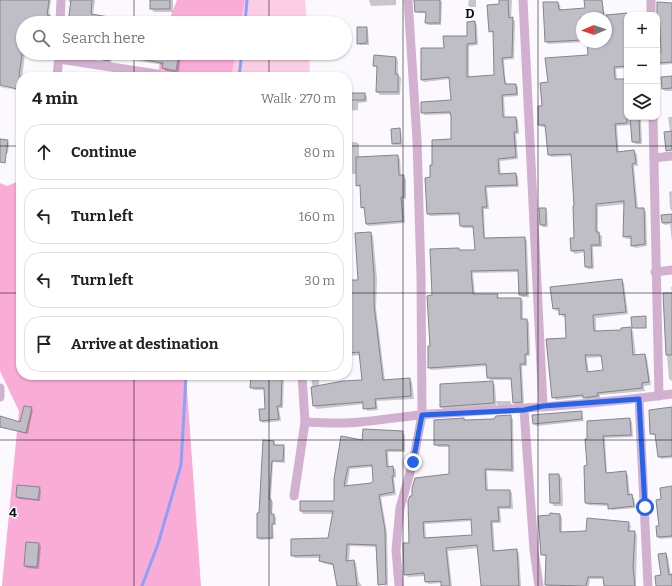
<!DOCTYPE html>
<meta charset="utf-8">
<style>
body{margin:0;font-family:Bitter,serif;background:#f2f2f2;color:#222}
.controls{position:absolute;right:12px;top:12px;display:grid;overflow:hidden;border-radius:8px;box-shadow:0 1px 3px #0004}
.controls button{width:36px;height:36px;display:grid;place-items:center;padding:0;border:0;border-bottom:1px solid #e0e0e0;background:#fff;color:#222;font:20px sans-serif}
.compass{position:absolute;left:576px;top:12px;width:36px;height:36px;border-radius:50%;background:#fff;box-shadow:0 1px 3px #0004;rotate:268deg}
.stop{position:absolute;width:12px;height:12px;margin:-9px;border:3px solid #2563eb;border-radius:50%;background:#fff}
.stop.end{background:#2563eb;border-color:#fff;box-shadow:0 1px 4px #0008}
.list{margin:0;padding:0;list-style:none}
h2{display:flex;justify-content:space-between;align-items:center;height:52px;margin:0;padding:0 16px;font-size:17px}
h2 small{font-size:13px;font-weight:400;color:#767676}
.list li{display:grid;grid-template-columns:26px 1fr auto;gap:12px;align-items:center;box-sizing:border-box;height:56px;margin:0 8px 8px;padding:0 8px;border:1px solid #e0e0e0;border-radius:16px}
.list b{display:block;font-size:15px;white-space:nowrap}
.list em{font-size:13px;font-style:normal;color:#767676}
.icon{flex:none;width:22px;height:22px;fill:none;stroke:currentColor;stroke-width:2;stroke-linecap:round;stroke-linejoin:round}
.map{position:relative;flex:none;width:672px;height:586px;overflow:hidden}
.search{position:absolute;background:#fff;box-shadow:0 1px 3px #0004;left:16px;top:16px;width:336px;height:44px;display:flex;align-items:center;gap:10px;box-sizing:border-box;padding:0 14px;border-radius:22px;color:#767676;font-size:15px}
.panel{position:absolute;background:#fff;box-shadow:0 1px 3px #0004;left:16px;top:72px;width:336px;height:308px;border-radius:16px}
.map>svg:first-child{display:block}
</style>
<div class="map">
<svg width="672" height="586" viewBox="0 0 672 586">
<rect width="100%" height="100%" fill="#fbf8fe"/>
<g fill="#fccee5">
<path d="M245,0H305L307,23H241Z"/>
<path d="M236,53H309L310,77H231Z"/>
</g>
<g fill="#f9acd5">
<path d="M177,0H245L241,23H168Z"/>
<path d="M161,53H236L231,77H158Z"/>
<path d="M21,180V375H186L201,586H2L19,411L0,371V183L7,186Z"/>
</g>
<g fill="#0003" fill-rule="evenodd">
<path d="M0,0H51L49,15L52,18V23H23V53H25L21,88L0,84Z"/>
<path d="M68,0H95L93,15L130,23H69L71,5Z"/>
<path d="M151,0H173V12H154L151,9Z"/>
<path d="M369,0H396V5L371,6Z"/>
<path d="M415,0H440L442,2L441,25H428L426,23L427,13H418L416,11Z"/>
<path d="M469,0H476V7H470L468,5Z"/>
<path d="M500,0H512L511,19L515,21L514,59L504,60L505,77L507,85H516L518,87V96L504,97L505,118H516L518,120L519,134H516L518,159L500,161L501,175L516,174L518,177L519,187L487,188L489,209H484L485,239L524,238L527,240L529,297H522L520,295L519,272L473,273L475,295H497L500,299H520L523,301V320H527L529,322L530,356H527V366H522L524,404L516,405L514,402L512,380H490L488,377L487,366L431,370L429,368L433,296L458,249L460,251H476L474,228H463L461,226L460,215L430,216L428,214L433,166L452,140L451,114L425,115L422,113L452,101L450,79L424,82L422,80L445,49L469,37L475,22L477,25L478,45L469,46V78L495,76L494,34L490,31L500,5Z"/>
<path d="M585,0H602L605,16L636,14L637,15H627V68L616,69L617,80H627V117H641L642,144H636L633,142L631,125L617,126L619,153L634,151L637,154L638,166H634L638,209H644L646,212L647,246L635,248L632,246V239H627L624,237L625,204L598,207V233L602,236V247H593L594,269H588L586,266L585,252L575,254L572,251L571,239L575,238V207L572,156L551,157L548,154L547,127H542L539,125L549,83L589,56L588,42H606V18H582V42H587L548,44L546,41L558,3L560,5L561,11L586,9Z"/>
<path d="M672,4V64L661,65L659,63L662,53L661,28H657V17Z"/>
<path d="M366,28L368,30L369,45H360L358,43Z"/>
<path d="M100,53H181L179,73L166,71L163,68L164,65L112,57L111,63L102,61L99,59Z"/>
<path d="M396,58L398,61V75L401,78L400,95H380L377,92L378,69L374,66Z"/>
<path d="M64,74L82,77H64Z"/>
<path d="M672,77V91H665L662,88Z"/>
<path d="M0,86L21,91L0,87Z"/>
<path d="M347,94H364L367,96V102L358,103V110L347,111Z"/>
<path d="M668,117H672V148L670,132Z"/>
<path d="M399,129L401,131L402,145H395L393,143Z"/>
<path d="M0,140L9,143L8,153L0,152Z"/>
<path d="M347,142H356L359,144V158L397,156L400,159L401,176L406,179V199H404L405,223L369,226L366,224L365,210L362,207L361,188L357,185V174H347Z"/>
<path d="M672,191V211L670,209L669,192Z"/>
<path d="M545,209L547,211L548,227H543L541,225Z"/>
<path d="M672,215V242L670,224L665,225L663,223Z"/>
<path d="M371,233L373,236L377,279L376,308L385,381L409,379L412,382L414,399L377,401L378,410L367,411L364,404L317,409L314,406L312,387H314L312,385L311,375H319V386L363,381L361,355L347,356V281H359Z"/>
<path d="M622,280L624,283L628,314L596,318V332L622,331L630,328L633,331L636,356L644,355L647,358L651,385L644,386L645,391L600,395V399L587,400L584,397L556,400L553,397L567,338L566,317H563L560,311H556L554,308ZM602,357L604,371L589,373L587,358Z"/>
<path d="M671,287H672V381L669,379L665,333L664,294H672Z"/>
<path d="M252,375H284L283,408H279L281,421L263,423L261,420L266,410L265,390H254L252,388Z"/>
<path d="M492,382L495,385L496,401H510L512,405L499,406L496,403V406L444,410L441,407V385Z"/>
<path d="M31,408L33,410L28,434L0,427V423H21Z"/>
<path d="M672,409V458L661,459L659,457L657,436L651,434Z"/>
<path d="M581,412L584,421L536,426L534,424L533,416Z"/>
<path d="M510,416L513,419L514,472L487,471L488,491H510L512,493L513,509H500L501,523H493L495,552L516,550L519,553L521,586H531H482L478,548L448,551L452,586H442V583L429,584L426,582L425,576L408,577L405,574L410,544L450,475V447H438L435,444L464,419L466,421L495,420ZM472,521L473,536L426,539L425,524Z"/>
<path d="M630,419L632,422L633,437L605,438L607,474L626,472L628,475L630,496L634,498L636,508L612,510L609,506L588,505L586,503L588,466L587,440Z"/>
<path d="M402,432L405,435V452H388L389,468L393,467L396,470V478H394L396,495L381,497L387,533L388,586L379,584L377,547L350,546L349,561H354L356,563L359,582L362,586H337L335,566L323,563L320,561L321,558H295L292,555L329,539L334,514H303L301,511V502H335V479L363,441ZM374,467V481L371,484L347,487L350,469Z"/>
<path d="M274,442L276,446H283L285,448V463L273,462L271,500L273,502L272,515L276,517V525H273L274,539L260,540L258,538L260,514Z"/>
<path d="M550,475H559L562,478L563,506H554L551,502Z"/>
<path d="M672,487V538L660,539L658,537L657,527H660L662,500Z"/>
<path d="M39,488L41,490L40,501L19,499L17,497Z"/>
<path d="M560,515L562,518V533L587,532L629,523L631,526L630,532H635L637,535L636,586H605L604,579H590L589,586H546L547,557L542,554Z"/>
<path d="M39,544L41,546L39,569L27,568L25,566Z"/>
<path d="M666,554L668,557L671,576L672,575V586H657L662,576Z"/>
</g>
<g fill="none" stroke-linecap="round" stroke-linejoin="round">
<g stroke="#8da0f8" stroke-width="3">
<path d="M245,23L247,0"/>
<path d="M239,77L242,53"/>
<path d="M142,586L158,544L181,465L186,375"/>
</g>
</g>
<g fill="#bfbec6" stroke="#85848c" fill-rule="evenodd">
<path d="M0,0H49L47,15H50V22L23,23V47L19,76L21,77V90L0,85Z"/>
<path d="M71,0H92L91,14L121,19V23H68Z"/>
<rect x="150" y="0" width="20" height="9"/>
<path d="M414,0H440V23H425L426,12H415Z"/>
<path d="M499,0H508L509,18L513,17L512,57L502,58L505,84H516L517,94L502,95L503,117H516L517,132H514L516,157L498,159L499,174L516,173L517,185L485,186L487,207H482L484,238L525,237L527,295H519L518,270L471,271L473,294H498L497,298H521V319H527L528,354H525V364H520L522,402L513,403L511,378H487L486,364L428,368V346H430L427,296L432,295L430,249L459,248V250H475L473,226H460L459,213L427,214L425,178L430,177V165H432V140L451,139V117L450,112L421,113V102L451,100L449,77L421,80V48H444L443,36H467V22L475,21L476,43L467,44V77L494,75L493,31L489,32L487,5L499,4Z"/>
<path d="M584,0H602L604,18H580L582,40L545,42L543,2H558L559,10L585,8Z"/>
<path d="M657,2L672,3V62L658,63L657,52H661L660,27H657Z"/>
<path d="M627,13V66L614,67L615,79H627V123L615,124L617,152L634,150L636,163L632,164L636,208H644L645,244L631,246V236L623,237L624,201L596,204V232H599L600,245H591L592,267H585L584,250L571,251L570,238H574L573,206H574L571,154L548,155L545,125H538V106H542L540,83L548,82L545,58L588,55L587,42H606V15Z"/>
<path d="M357,27H367V43L357,44Z"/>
<path d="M87,53H110L109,61L87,57Z"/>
<path d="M128,53H179L176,71L162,68L163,63L128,57Z"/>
<path d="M374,55L396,57L395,74H398V92H376L377,66H373Z"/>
<path d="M672,76V88L662,89L661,77Z"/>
<rect x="351" y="93" width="14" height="7"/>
<path d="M630,117H639L640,142H632Z"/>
<path d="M400,128L401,143L392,144L391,129Z"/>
<path d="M672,131V150L666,151L664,132Z"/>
<path d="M0,139L8,140L5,163L0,162Z"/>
<path d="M398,155L399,175H404V197H401L403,221L366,224L364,207L361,208L360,185L356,186V157Z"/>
<path d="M539,208H546V225H540Z"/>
<path d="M672,214V222L662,223L661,215Z"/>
<path d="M371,232L374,276V305L383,380L410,378L411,396L375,399L376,408L363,409V402L313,406L311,387L343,381L362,380L359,352L350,353L349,328H347V280H358L355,233Z"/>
<path d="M622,279L626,312L593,315L594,331L621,330V328L631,327L633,355L645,354L649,382L642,383V388L597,393L598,396L583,398V395L552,398L546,339L566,338L565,314L559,315V308L553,309L550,287ZM585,355H601L603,370L587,372Z"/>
<path d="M663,293H672V355H666Z"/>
<path d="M646,316V328H632L631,317Z"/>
<path d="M251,375H282L281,406H277L279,419L260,421L259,409H265L264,388H250Z"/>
<path d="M493,381L494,403L440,407V384Z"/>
<path d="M24,406L32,407L26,433L0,427V416L20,422Z"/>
<path d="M672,407V456L658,457L655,434H650L649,410Z"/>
<path d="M582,411V419L533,424L532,415Z"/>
<path d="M511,415L512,470L485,469L486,490H510V507H498L499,521H491L493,551L517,549L519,586H481L477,545L446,548L450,586H441V581L425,582L424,573L404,575L403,543H409L408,501L410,496H412V488L415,478L449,474V445H434V420L464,418V420L494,419L496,416ZM471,519L472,535L424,538L423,522Z"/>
<path d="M630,418L631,435L603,436L606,473L626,471L628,495L632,494L634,506L608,509V504L585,503L584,466L587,465L585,439H587V421Z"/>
<path d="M363,429L403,431V450H386L387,467L393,466L394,476H392L394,492L379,495L385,530L386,584L378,585L376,545L347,544L346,561L354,560L357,586H337L333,564L319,561L320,555L291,556V539L328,538L333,511H300V501H334V479L341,436L362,440ZM372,465L373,481L371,483L344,486L348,467Z"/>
<path d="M263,440L274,441V445H284L283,461H272L269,499H271V514H274V524H272V538H257V513H259Z"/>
<path d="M549,474H559L560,503H550Z"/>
<path d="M17,485L40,487L38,500L16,497Z"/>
<path d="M672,486V536L657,537L656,526H659L656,500L661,499L660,488Z"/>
<path d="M550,513L560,514V532L586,531L587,518L629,522L628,531H635L633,567L635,586H604L603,577H588L586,586L545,585L546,555H541L538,516L550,515Z"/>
<path d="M26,542L39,543L37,567L24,566Z"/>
<path d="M666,553L669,575L672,574V586H656L655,576L661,575L658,554Z"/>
</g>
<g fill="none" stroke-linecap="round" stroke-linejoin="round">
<g stroke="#d2b0d0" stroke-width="9">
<path d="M523,0L543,406"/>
<path d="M651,0V15"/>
<path d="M60,23L61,0"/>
<path d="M59,59L157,74"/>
<path d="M57,77L59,55"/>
<path d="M653,117L659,396"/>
<path d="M654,158L672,156"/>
<path d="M655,272L672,270"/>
<path d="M0,388V397"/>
<path d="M639,399L648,586"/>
<path d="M524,410L534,550L539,586"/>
<path d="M305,422C324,423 342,424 360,422C383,420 406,416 430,414C511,409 592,405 672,394"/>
<path d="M294,496L305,422L302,375"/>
<path d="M399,586L396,550L400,508L413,462L422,415L421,277L417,140L408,0"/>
</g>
</g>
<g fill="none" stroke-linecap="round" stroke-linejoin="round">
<path stroke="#2563eb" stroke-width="5" d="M413,462L422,415L524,410L543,406L639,399L645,507"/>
</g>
<path fill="none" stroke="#0e0c0f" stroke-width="1" stroke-opacity="0.55" d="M134,0V23M269,0V23M403,0V586M538,0V586M134,53V77M269,53V77M0,146H21M347,146H672M0,293H21M347,293H672M134,375V586M269,375V586M0,440H672"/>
<g font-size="13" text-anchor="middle" font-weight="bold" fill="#0e0c0f" stroke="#fff" stroke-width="3" stroke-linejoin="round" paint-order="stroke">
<text x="470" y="18">D</text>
<text x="13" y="517">4</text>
</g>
</svg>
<div class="controls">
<button>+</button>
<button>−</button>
<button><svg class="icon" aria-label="layers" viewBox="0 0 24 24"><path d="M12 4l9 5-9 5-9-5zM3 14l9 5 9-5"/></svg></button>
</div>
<svg class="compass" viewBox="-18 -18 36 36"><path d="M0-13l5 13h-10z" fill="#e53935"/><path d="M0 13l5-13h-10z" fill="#767676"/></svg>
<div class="stop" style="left:645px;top:507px"></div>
<div class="stop end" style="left:413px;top:462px"></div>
<div class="search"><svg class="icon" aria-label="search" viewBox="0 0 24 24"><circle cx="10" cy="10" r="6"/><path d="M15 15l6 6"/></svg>Search here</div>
<section class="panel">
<h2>4 min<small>Walk · 270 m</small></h2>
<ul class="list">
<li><svg class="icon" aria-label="ahead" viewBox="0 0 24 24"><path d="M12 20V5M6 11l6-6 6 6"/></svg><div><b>Continue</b></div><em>80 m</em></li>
<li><svg class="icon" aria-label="left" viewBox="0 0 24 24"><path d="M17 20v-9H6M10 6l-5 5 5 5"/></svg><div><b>Turn left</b></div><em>160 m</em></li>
<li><svg class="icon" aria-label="left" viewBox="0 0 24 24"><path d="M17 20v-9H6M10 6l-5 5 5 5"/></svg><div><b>Turn left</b></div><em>30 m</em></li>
<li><svg class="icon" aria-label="arrive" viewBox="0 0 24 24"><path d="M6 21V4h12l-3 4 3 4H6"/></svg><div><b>Arrive at destination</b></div></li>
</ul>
</section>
</div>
